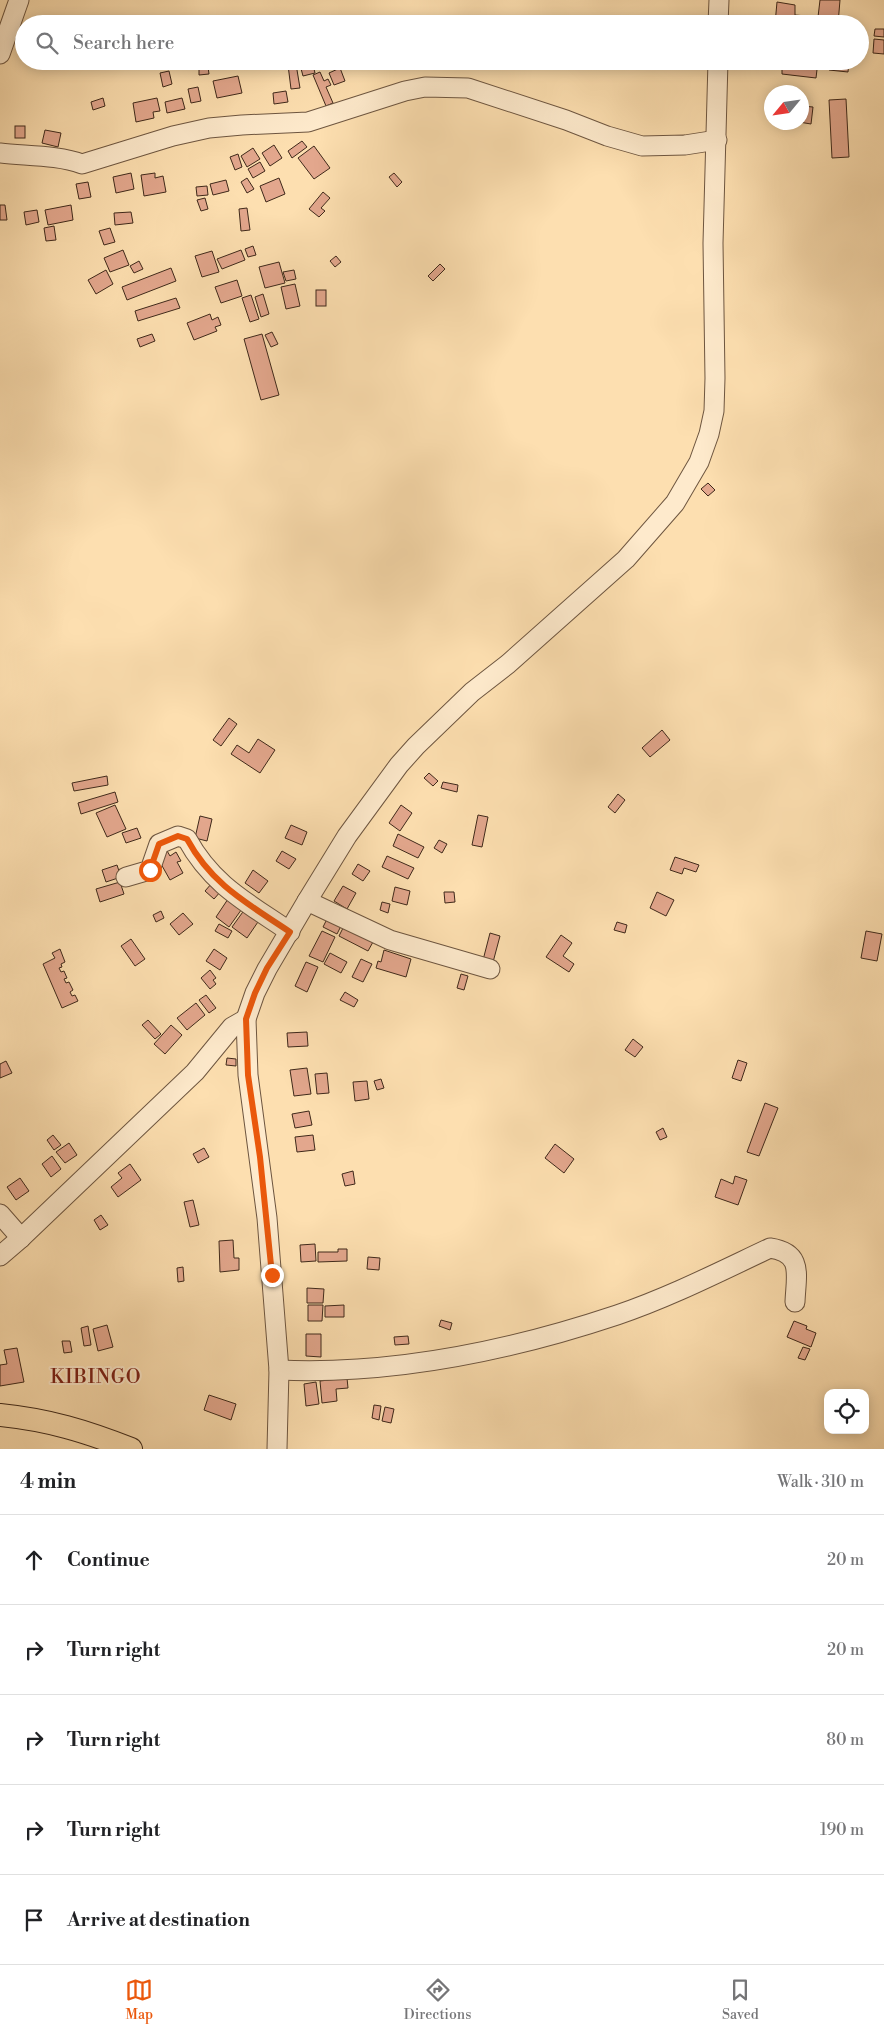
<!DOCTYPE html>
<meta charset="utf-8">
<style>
body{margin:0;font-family:"Libre Bodoni",serif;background:#f2f2f2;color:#202124}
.controls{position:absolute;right:15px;bottom:15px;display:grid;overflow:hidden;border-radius:10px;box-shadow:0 2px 12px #0003}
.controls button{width:45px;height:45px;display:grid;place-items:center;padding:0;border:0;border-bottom:1px solid #e0e0e0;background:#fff;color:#202124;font:25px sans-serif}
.compass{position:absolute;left:764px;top:85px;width:45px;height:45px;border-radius:50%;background:#fff;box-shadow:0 2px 12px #0003;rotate:241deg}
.stop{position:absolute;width:15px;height:15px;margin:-11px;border:4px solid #ea580c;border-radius:50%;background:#fff}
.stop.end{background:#ea580c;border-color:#fff;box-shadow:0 1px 5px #0008}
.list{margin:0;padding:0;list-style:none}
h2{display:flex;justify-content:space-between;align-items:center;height:65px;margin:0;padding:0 20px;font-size:21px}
h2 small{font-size:16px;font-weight:400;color:#757577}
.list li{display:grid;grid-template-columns:32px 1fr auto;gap:15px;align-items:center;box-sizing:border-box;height:90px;padding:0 20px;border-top:1px solid #e0e0e0}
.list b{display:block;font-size:19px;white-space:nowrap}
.list em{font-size:16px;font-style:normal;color:#757577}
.icon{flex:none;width:28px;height:28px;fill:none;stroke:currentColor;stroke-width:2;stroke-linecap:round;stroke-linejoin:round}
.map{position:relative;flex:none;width:884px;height:1449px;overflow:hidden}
.search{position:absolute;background:#fff;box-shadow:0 2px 12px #0003;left:15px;right:15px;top:15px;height:55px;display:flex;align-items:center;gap:12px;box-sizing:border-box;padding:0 18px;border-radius:28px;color:#757577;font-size:19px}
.sheet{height:515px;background:#fff}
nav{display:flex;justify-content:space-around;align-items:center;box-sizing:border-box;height:70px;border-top:1px solid #e0e0e0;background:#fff;font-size:14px;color:#757577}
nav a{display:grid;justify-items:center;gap:2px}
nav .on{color:#ea580c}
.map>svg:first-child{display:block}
</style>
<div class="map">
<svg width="884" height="1449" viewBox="0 0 884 1449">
<rect width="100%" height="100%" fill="#fddfb0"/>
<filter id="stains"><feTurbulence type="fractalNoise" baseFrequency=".004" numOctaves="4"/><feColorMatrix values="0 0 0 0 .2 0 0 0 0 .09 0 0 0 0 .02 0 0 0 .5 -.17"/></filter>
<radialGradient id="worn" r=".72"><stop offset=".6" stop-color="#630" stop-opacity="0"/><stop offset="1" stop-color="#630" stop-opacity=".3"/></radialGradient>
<g fill="#e3a78d" stroke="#3f291a">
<path d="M820,0H840L838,24H775L777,2L795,5V15L818,17Z"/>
<path d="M295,17L297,24H273L272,21L282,18L283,22Z"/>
<path d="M875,29H884V37L874,36Z"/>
<path d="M874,39L884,40V54L873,53Z"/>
<path d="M299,61H311L312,63L316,62L318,67L314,69L315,73L303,76Z"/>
<path d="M770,61H818L816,78L782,74V66L770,65Z"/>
<path d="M830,61H849L848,72L829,70Z"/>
<path d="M296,64L300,88L291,89L288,65Z"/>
<path d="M208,67L209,74L199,75V68Z"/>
<path d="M340,68L345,81L334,85L329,73Z"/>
<path d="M169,71L172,84L163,87L160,73Z"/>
<path d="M320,72L324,81L328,79L331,85L326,87L333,103L326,106L313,75Z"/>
<path d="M238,76L242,93L217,98L213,81Z"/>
<path d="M198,87L201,101L191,103L188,89Z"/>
<path d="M286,91L288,102L274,104L273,93Z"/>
<path d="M103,98L105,106L93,110L91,102Z"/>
<path d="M157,98L160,111L153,112L154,118L136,122L133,103Z"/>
<path d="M182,98L185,109L167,113L165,102Z"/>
<path d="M846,99L849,157L832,158L829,100Z"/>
<path d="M802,106L813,107L811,124L799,122H802Z"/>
<rect x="15" y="126" width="10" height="12"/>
<path d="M45,130L61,133L58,147L42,143Z"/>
<path d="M302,141L307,147L292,158L288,151Z"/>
<path d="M274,145L282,158L270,166L262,153Z"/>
<path d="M314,146L330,168L314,179L298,158Z"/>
<path d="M253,148L260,159L247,167L241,156Z"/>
<path d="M238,154L242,167L235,170L230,157Z"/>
<path d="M260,162L265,171L253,178L248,169Z"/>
<path d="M131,173L134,189L116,193L113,177Z"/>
<path d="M155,173V178L163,176L166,192L144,196L141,175Z"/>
<path d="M394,173L402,182L397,187L389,177Z"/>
<path d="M247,178L254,189L247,193L241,182Z"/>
<path d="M279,178L285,194L266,202L260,186Z"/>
<path d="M226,180L229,191L213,195L210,184Z"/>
<path d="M88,182L91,197L79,199L76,184Z"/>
<path d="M207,186L208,195L197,196L196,187Z"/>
<path d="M323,192L330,198L321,208L325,211L319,217L309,209Z"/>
<path d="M205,198L208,209L201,211L197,200Z"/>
<path d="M0,205H5L7,220H0Z"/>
<path d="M71,205L73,220L48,225L45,210Z"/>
<path d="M247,208L250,230L241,231L239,209Z"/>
<path d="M37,210L39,222L26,225L24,212Z"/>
<path d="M131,212L133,223L115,225L114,213Z"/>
<path d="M54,226L56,240L46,241L44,228Z"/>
<path d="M110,228L115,242L104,245L99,231Z"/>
<path d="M253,246L256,255L248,257L245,249Z"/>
<path d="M123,250L129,265L110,272L104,258Z"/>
<path d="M241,250L245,260L222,269L217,259Z"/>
<path d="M212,251L219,272L202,277L195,256Z"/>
<path d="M336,256L341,262L335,267L330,261Z"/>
<path d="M139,261L143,269L134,273L130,266Z"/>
<path d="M279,262L285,283L265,288L259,267Z"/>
<path d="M440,264L445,269L433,281L428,276Z"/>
<path d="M171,268L176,281L127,300L122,287Z"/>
<path d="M106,270L113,284L96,294L88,280Z"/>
<path d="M294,270L296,279L286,281L283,272Z"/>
<path d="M237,280L242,296L221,303L215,287Z"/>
<path d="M295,284L300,306L286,309L281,287Z"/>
<rect x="316" y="290" width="10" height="16"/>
<path d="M263,294L269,314L261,317L255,297Z"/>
<path d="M251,295L259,319L250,322L242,298Z"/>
<path d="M176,298L180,308L138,321L135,311Z"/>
<path d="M210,314L212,320L218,317L221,325L215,327L217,331L194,340L187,323Z"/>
<path d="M272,332L278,344L271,347L265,335Z"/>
<path d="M152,334L155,341L140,347L137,339Z"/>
<path d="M262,334L279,395L261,400L244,339Z"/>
<path d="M708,483L715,490L708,496L701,489Z"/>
<path d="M229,718L237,724L221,746L213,740Z"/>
<path d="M662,730L670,740L650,757L642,748Z"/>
<path d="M258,739L275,750L260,773L231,754L237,745L249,753Z"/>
<path d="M429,773L438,781L433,786L424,778Z"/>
<path d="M107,776L108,785L74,791L72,783Z"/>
<path d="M443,782L458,785L457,792L441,788Z"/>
<path d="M115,792L118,802L81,814L78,803Z"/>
<path d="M618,794L625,800L615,813L608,807Z"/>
<path d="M115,805L126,829L107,837L96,813Z"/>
<path d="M401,805L412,813L400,831L389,823Z"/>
<path d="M478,815L488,817L482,847L472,845Z"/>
<path d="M200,816L212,819L207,841L195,838Z"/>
<path d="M291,825L307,832L302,845L285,838Z"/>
<path d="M137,828L141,838L126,843L122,833Z"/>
<path d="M398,834L424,847L418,858L393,846Z"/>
<path d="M439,840L447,844L442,853L434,848Z"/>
<path d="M166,849L170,856L176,852L181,861L177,862L183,873L170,880L156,855Z"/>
<path d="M282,851L296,859L289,869L276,861Z"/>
<path d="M387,856L414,868L408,879L382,867Z"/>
<path d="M675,857L699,865L696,872L684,868L682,874L670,870Z"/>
<path d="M358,864L370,871L363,881L352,874Z"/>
<path d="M117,865L121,877L106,882L102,870Z"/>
<path d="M253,870L268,881L259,893L245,883Z"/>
<path d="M120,882L124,894L100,902L96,889Z"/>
<path d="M212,883L221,891L214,899L205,891Z"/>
<path d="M343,886L356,893L347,909L334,901Z"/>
<path d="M395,887L410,891L407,905L392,901Z"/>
<path d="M444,892H454L455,902L445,903Z"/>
<path d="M657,892L674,900L666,916L650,908Z"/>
<path d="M230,896L244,906L229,927L216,917Z"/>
<path d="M382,902L390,904L388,913L380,910Z"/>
<path d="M245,909L260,919L247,938L232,927Z"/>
<path d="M161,911L164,918L156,922L153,915Z"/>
<path d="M183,913L193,924L179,935L170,924Z"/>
<path d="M328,917L342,924L337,934L323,927Z"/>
<path d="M617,922L627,925L625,933L614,930Z"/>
<path d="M219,924L232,931L228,938L215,931Z"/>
<path d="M344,926L373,942L368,951L339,936Z"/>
<path d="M322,931L335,937L323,962L309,956Z"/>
<path d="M866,931L882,934L877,961L861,958Z"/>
<path d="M490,933L500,936L492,966L482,964Z"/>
<path d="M561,935L572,943L563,956L574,964L569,972L546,957Z"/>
<path d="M131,939L145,959L135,966L121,946Z"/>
<path d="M60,949L65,962L61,964L62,967L59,968L61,972L64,971L67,978L64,979L66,983L69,982L73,990L70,992L72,996L75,995L78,1001L62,1008L43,964L55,958L52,953Z"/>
<path d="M214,949L227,958L220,970L206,961Z"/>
<path d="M384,950L411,959L406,977L376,968L378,961L381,962Z"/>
<path d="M330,953L347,962L341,973L324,964Z"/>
<path d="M361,959L372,964L363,982L352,977Z"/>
<path d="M306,962L318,967L307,992L295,986Z"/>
<path d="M210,970L216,978L213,980L216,984L210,989L201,978Z"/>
<path d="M461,974L468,976L464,990L457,988Z"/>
<path d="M345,992L358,1000L354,1007L340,1000Z"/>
<path d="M206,995L216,1008L209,1013L199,1000Z"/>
<path d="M196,1003L205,1015L187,1030L177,1018Z"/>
<path d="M148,1020L161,1034L155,1039L142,1025Z"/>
<path d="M171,1025L182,1035L165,1054L154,1044Z"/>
<path d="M307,1032L308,1046L288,1047L287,1033Z"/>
<path d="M633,1039L643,1047L635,1057L625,1050Z"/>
<path d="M227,1058L236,1059V1066L226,1065Z"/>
<path d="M738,1060L747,1063L741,1081L732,1078Z"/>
<path d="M6,1061L12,1073L0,1078V1064Z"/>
<path d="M307,1068L311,1094L294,1096L290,1070Z"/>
<path d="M327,1073L329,1093L317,1094L315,1074Z"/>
<path d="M381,1079L384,1088L377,1090L374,1081Z"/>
<path d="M367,1081L369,1099L355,1101L353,1082Z"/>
<path d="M765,1103L778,1108L759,1156L747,1152Z"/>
<path d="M309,1111L312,1125L295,1128L292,1114Z"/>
<path d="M663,1128L667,1137L660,1140L656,1132Z"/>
<path d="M53,1135L61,1145L54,1150L47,1140Z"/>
<path d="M313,1135L315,1150L297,1152L295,1137Z"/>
<path d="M69,1143L77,1155L65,1163L56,1152Z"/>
<path d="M555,1144L574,1159L564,1173L545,1158Z"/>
<path d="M204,1148L209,1157L198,1163L193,1154Z"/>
<path d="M52,1156L61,1169L51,1177L42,1164Z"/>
<path d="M130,1164L141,1180L118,1197L111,1187L122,1178L118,1173Z"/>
<path d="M353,1171L355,1184L345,1186L342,1174Z"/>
<path d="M735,1176L747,1180L738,1205L715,1197L721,1179L733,1184Z"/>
<path d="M20,1178L29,1191L16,1200L7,1187Z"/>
<path d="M193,1200L199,1225L190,1227L184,1202Z"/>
<path d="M101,1215L108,1225L100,1230L94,1220Z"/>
<path d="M233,1240L234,1258H239V1270L220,1272L219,1241Z"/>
<path d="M315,1244L316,1261L301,1262L300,1245Z"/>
<path d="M338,1249H347V1261L318,1262V1252H338Z"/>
<path d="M368,1257L380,1258L379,1270L367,1269Z"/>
<path d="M183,1267L184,1281L178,1282L177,1268Z"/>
<path d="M307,1288L324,1289L323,1303H307Z"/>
<path d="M308,1305H323L322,1321H308Z"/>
<path d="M344,1305V1317H325V1306Z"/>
<path d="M441,1320L452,1323L450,1330L439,1326Z"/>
<path d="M794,1321L807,1326L806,1329L816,1333L811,1347L787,1337Z"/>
<path d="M107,1325L113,1347L98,1351L93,1329Z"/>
<path d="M88,1326L91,1345L84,1346L81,1328Z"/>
<path d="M306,1334H321V1357L306,1356Z"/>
<path d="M408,1336L409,1344L395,1345L394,1337Z"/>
<path d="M62,1341H70L72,1352L64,1353Z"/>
<path d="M803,1347L810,1349L805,1360L798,1358Z"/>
<path d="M17,1348L24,1382L0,1386V1365L7,1364L4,1350Z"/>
<path d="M347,1378L348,1388L336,1389L337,1401L322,1403L320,1381Z"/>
<path d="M316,1382L319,1404L306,1406L304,1384Z"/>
<path d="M209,1395L236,1404L231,1420L204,1410Z"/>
<path d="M374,1405L381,1406L379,1420L372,1418Z"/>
<path d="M385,1407L394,1409L391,1423L382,1421Z"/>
</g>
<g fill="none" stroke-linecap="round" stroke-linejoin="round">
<g stroke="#6e5640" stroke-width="21">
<g id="minor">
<path d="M718,24L719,0"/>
<path d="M0,54L19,0"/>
<path d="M0,153C25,156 59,155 82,164L173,136L209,128L242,125L308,122L405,91L425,87L468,88L566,120L607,136L642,146L685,145L717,140"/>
<path d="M126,877L150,870L159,844L178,836L187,839C212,885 248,903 290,932"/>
<path d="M307,901L390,940L490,969"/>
<path d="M0,1214L21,1238"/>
<path d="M0,1256L21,1238L195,1072L232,1027L246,1019"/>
<path d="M279,1370C394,1375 509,1351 617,1315C670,1297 719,1272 770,1248C804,1253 796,1275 795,1302"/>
<path d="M277,1449L279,1370L267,1218L248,1075L246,1019L255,993L267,969L307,901L347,836L399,765L416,746L472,692L508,664L626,559L675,503L699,462L709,434L714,411L715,378L713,243L718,61"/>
</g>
</g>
<g stroke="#3f291a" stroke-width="24">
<path id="major" d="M0,1415C49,1420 85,1431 131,1449"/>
</g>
<use href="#minor" stroke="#feeacc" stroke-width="19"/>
<use href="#major" stroke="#fddfb0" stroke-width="22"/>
</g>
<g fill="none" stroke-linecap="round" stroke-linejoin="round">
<path stroke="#ea580c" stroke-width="6" d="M150,870L159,844L178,836L187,839C212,885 247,903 290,932L267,968L255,993L246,1019L248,1075L260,1157L272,1275"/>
</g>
<g text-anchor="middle" stroke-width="4" stroke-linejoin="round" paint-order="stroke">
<g font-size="19" letter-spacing="1" fill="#7a1f14" stroke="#feeacc">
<text x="96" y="1383">KIBINGO</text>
</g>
</g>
<rect width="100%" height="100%" filter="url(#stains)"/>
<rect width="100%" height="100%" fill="url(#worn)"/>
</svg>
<div class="controls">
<button><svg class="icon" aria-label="locate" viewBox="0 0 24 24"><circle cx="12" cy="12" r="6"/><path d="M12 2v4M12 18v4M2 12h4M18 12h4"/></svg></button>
</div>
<svg class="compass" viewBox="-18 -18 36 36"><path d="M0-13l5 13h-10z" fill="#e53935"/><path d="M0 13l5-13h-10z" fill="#757577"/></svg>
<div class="stop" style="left:150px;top:870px"></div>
<div class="stop end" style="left:272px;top:1275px"></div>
<div class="search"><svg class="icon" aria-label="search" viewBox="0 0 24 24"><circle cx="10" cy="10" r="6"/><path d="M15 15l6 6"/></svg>Search here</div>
</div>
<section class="sheet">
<h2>4 min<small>Walk · 310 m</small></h2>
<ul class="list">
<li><svg class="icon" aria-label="ahead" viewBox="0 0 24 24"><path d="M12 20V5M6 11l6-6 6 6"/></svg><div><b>Continue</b></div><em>20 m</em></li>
<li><svg class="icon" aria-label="right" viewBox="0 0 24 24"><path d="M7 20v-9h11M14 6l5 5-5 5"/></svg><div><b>Turn right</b></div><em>20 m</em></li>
<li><svg class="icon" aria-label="right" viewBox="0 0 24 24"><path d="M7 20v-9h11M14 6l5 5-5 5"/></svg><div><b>Turn right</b></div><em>80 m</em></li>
<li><svg class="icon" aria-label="right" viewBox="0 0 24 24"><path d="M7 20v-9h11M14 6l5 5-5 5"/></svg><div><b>Turn right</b></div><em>190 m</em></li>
<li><svg class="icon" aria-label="arrive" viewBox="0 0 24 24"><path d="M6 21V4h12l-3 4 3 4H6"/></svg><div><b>Arrive at destination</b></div></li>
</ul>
</section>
<nav>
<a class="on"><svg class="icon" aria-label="map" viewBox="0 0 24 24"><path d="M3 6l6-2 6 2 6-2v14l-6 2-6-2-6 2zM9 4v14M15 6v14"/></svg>Map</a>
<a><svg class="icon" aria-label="directions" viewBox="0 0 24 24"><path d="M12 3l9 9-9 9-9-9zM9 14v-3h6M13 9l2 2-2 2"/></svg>Directions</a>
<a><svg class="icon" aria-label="saved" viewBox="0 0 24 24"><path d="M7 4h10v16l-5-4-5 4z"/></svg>Saved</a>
</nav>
